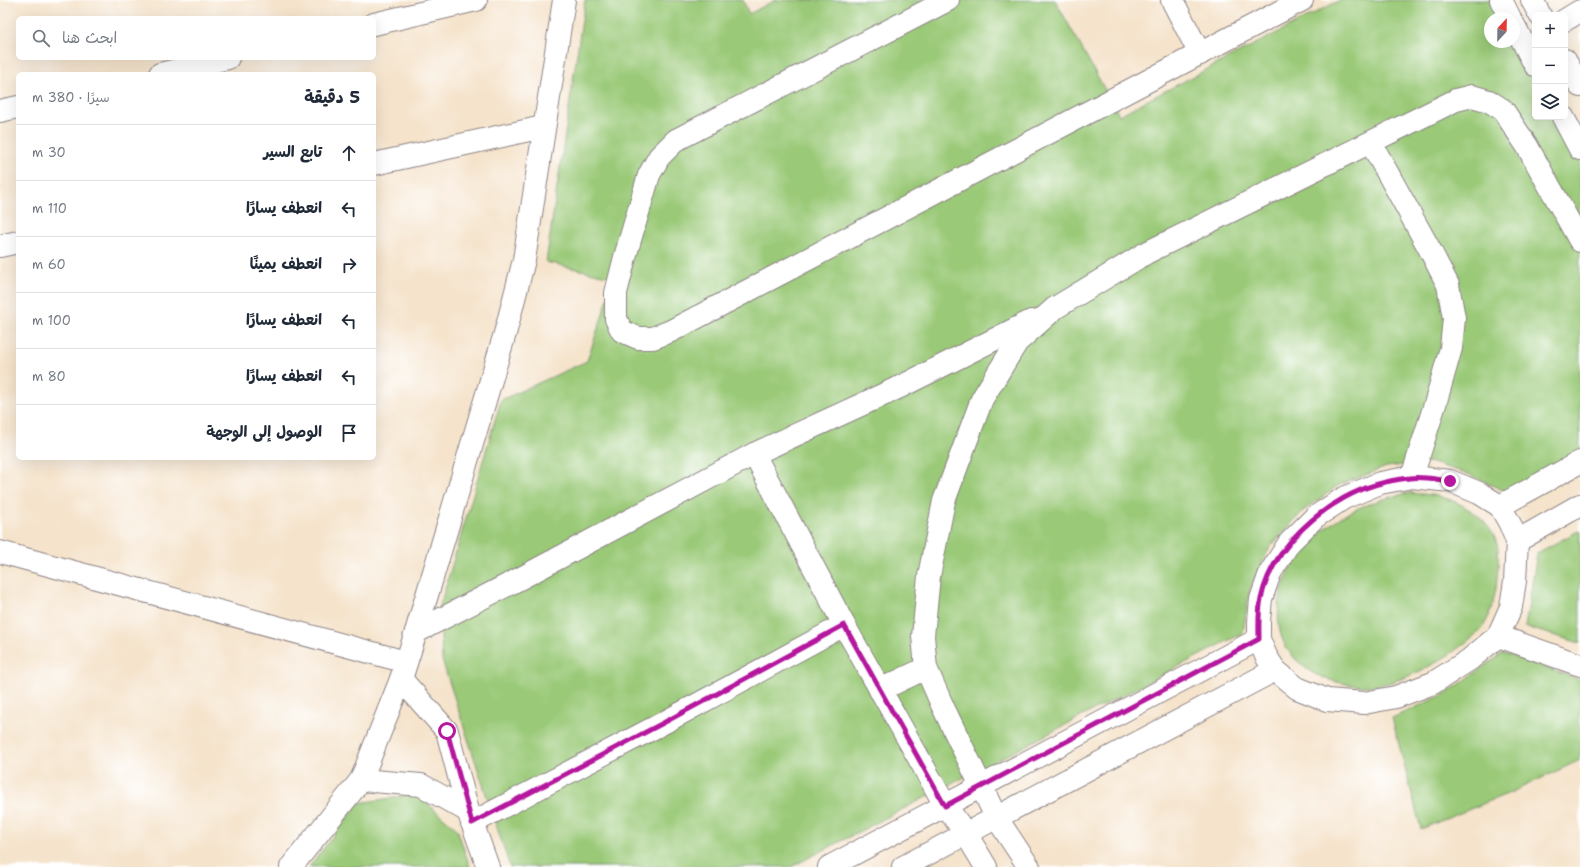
<!DOCTYPE html>
<html lang="ar">
<meta charset="utf-8">
<style>
body{margin:0;font-family:"Shantell Sans","Playpen Sans Arabic",sans-serif;background:#f6f6f7;color:#1f2937;direction:rtl}
.controls{position:absolute;right:12px;top:12px;display:grid;overflow:hidden;border-radius:6px;box-shadow:0 4px 16px #0002}
.controls button{width:36px;height:36px;display:grid;place-items:center;padding:0;border:0;border-bottom:1px solid #e0e1e3;background:#fff;color:#1f2937;font:20px sans-serif}
.compass{position:absolute;left:1484px;top:12px;width:36px;height:36px;border-radius:50%;background:#fff;box-shadow:0 4px 16px #0002;rotate:22deg}
.stop{position:absolute;width:12px;height:12px;margin:-9px;border:3px solid #b5179e;border-radius:50%;background:#fff}
.stop.end{background:#b5179e;border-color:#fff;box-shadow:0 1px 4px #0008}
.list{margin:0;padding:0;list-style:none}
h2{display:flex;justify-content:space-between;align-items:center;height:52px;margin:0;padding:0 16px;font-size:17px}
h2 small{font-size:13px;font-weight:400;color:#747a83}
.list li{display:grid;grid-template-columns:26px 1fr auto;gap:12px;align-items:center;box-sizing:border-box;height:56px;padding:0 16px;border-top:1px solid #e0e1e3}
.list b{display:block;font-size:15px;white-space:nowrap}
.list em{font-size:13px;font-style:normal;color:#747a83}
.icon{flex:none;width:22px;height:22px;fill:none;stroke:currentColor;stroke-width:2;stroke-linecap:round;stroke-linejoin:round}
.map{position:relative;flex:none;width:1580px;height:867px;overflow:hidden;direction:ltr}
.search{position:absolute;background:#fff;box-shadow:0 4px 16px #0002;left:16px;top:16px;width:360px;height:44px;display:flex;align-items:center;gap:10px;box-sizing:border-box;padding:0 14px;border-radius:6px;color:#747a83;font-size:15px}
.panel{position:absolute;background:#fff;box-shadow:0 4px 16px #0002;left:16px;top:72px;width:360px;height:388px;border-radius:6px;direction:rtl}
.map>svg:first-child{display:block}
</style>
<div class="map">
<svg width="1580" height="867" viewBox="0 0 1580 867">
<rect width="100%" height="100%" fill="#fff"/>
<filter id="ink" filterUnits="userSpaceOnUse"><feTurbulence type="fractalNoise" baseFrequency=".025" numOctaves="2"/><feDisplacementMap in="SourceGraphic" scale="8" xChannelSelector="R" yChannelSelector="G"/><feConvolveMatrix kernelMatrix="1 2 1 2 8 2 1 2 1" color-interpolation-filters="sRGB"/></filter>
<filter id="wash" filterUnits="userSpaceOnUse"><feTurbulence type="fractalNoise" baseFrequency=".012" numOctaves="4" result="noise"/><feDisplacementMap in="SourceGraphic" scale="16" xChannelSelector="R" yChannelSelector="G"/><feGaussianBlur stdDeviation="0.9" result="paint"/><feColorMatrix in="noise" values="0 0 0 0 0 0 0 0 0 0 0 0 0 0 0 0 0 1.4 0 .05"/><feComposite in="paint" operator="in"/></filter>
<g filter="url(#wash)">
<rect width="100%" height="100%" fill="#f5e3cb"/>
<g fill="#9ac977" stroke="#5e7659">
<path d="M585,0H743L749,14L775,0H1055L1119,115L1340,0H1495L1505,18H1490V42H1514L1535,74V117H1558L1580,159V456L1509,493L1468,474L1429,462L1387,467L1339,485L1303,511L1270,547L1250,589L1243,633L791,867H510L442,660L440,606L501,400L587,361L615,278L546,262Z"/>
<path d="M1409,493C1419,494 1431,494 1441,497C1465,503 1495,523 1498,550C1499,559 1498,569 1497,579C1496,593 1491,617 1482,628C1479,632 1474,636 1470,639C1445,660 1401,685 1368,686C1350,686 1333,682 1317,675C1311,672 1306,669 1301,664C1273,642 1274,607 1287,576C1295,557 1310,540 1326,528C1350,508 1379,499 1409,493Z"/>
<path d="M1580,530V643L1525,627L1537,553Z"/>
<path d="M1503,653L1580,680V760L1512,792L1421,829L1392,718L1447,693Z"/>
<path d="M416,794L457,829L470,867H309L359,803Z"/>
</g>
</g>
<g filter="url(#ink)">
<g fill="none" stroke-linecap="round" stroke-linejoin="round">
<g stroke="#8c8283" stroke-width="24">
<g id="minor">
<path d="M948,0L676,140L659,157L649,175L625,257L616,293V319L622,331L638,338H653L671,331L1302,0"/>
<path d="M1172,0L1200,54"/>
<path d="M1565,20L1580,11"/>
<path d="M374,24L476,0"/>
<path d="M160,74L228,58"/>
<path d="M0,111L18,107"/>
<path d="M1371,143L1429,248L1448,285L1454,318L1451,348L1436,401L1412,477"/>
<path d="M374,164L543,127"/>
<path d="M0,246L18,242"/>
<path d="M1412,477L1450,481L1479,493L1500,506L1510,524L1517,541L1515,581L1511,607L1498,636L1469,660L1433,683L1396,697L1364,703L1327,700L1297,688L1275,670L1266,656L1259,639V621L1261,599L1270,573L1289,543L1315,517L1344,498L1380,483Z"/>
<path d="M1500,506L1580,462"/>
<path d="M1517,541L1580,505"/>
<path d="M0,552L406,662"/>
<path d="M844,625L754,454L902,386L1031,321"/>
<path d="M416,632L521,578L754,454"/>
<path d="M1498,636L1580,665"/>
<path d="M401,679L447,731L468,811L488,867"/>
<path d="M880,690L926,668"/>
<path d="M361,780L421,785L468,811"/>
<path d="M472,823L665,722L844,625L945,805L966,834L986,867"/>
<path d="M291,867L361,780L401,679L416,632L506,330L524,260L564,0"/>
<path d="M829,867L1259,639"/>
<path d="M903,867L1275,670"/>
<path d="M1029,867L996,817L943,707L926,668L923,636L929,576L944,501L982,399L1017,342L1055,308L1146,253L1456,100L1472,96L1489,101L1503,110L1527,146L1580,241"/>
</g>
</g>
<g stroke="#8c8283" stroke-width="24">
<g id="major">
<path d="M1501,0L1510,18"/>
<path d="M1532,0L1540,15"/>
<path d="M1514,25L1535,65"/>
<path d="M1565,60L1580,86"/>
<path d="M1563,117L1580,149"/>
</g>
</g>
<use href="#minor" stroke="#fff" stroke-width="22"/>
<use href="#major" stroke="#fff" stroke-width="22"/>
</g>
</g>
<g fill="none" stroke-linecap="round" stroke-linejoin="round" filter="url(#ink)">
<path stroke="#b5179e" stroke-width="5" d="M447,731L472,823L665,722L844,625L945,806L1259,639C1259,626 1258,612 1261,599C1270,556 1306,519 1344,498C1364,487 1388,480 1410,478C1423,476 1438,480 1450,481"/>
</g>
</svg>
<div class="controls">
<button>+</button>
<button>−</button>
<button><svg class="icon" aria-label="layers" viewBox="0 0 24 24"><path d="M12 4l9 5-9 5-9-5zM3 14l9 5 9-5"/></svg></button>
</div>
<svg class="compass" viewBox="-18 -18 36 36"><path d="M0-13l5 13h-10z" fill="#e53935"/><path d="M0 13l5-13h-10z" fill="#747a83"/></svg>
<div class="stop" style="left:447px;top:731px"></div>
<div class="stop end" style="left:1450px;top:481px"></div>
<div class="search"><svg class="icon" aria-label="search" viewBox="0 0 24 24"><circle cx="10" cy="10" r="6"/><path d="M15 15l6 6"/></svg>ابحث هنا</div>
<section class="panel">
<h2>5 دقيقة<small>سيرًا · 380 m</small></h2>
<ul class="list">
<li><svg class="icon" aria-label="ahead" viewBox="0 0 24 24"><path d="M12 20V5M6 11l6-6 6 6"/></svg><div><b>تابع السير</b></div><em>30 m</em></li>
<li><svg class="icon" aria-label="left" viewBox="0 0 24 24"><path d="M17 20v-9H6M10 6l-5 5 5 5"/></svg><div><b>انعطف يسارًا</b></div><em>110 m</em></li>
<li><svg class="icon" aria-label="right" viewBox="0 0 24 24"><path d="M7 20v-9h11M14 6l5 5-5 5"/></svg><div><b>انعطف يمينًا</b></div><em>60 m</em></li>
<li><svg class="icon" aria-label="left" viewBox="0 0 24 24"><path d="M17 20v-9H6M10 6l-5 5 5 5"/></svg><div><b>انعطف يسارًا</b></div><em>100 m</em></li>
<li><svg class="icon" aria-label="left" viewBox="0 0 24 24"><path d="M17 20v-9H6M10 6l-5 5 5 5"/></svg><div><b>انعطف يسارًا</b></div><em>80 m</em></li>
<li><svg class="icon" aria-label="arrive" viewBox="0 0 24 24"><path d="M6 21V4h12l-3 4 3 4H6"/></svg><div><b>الوصول إلى الوجهة</b></div></li>
</ul>
</section>
</div>
